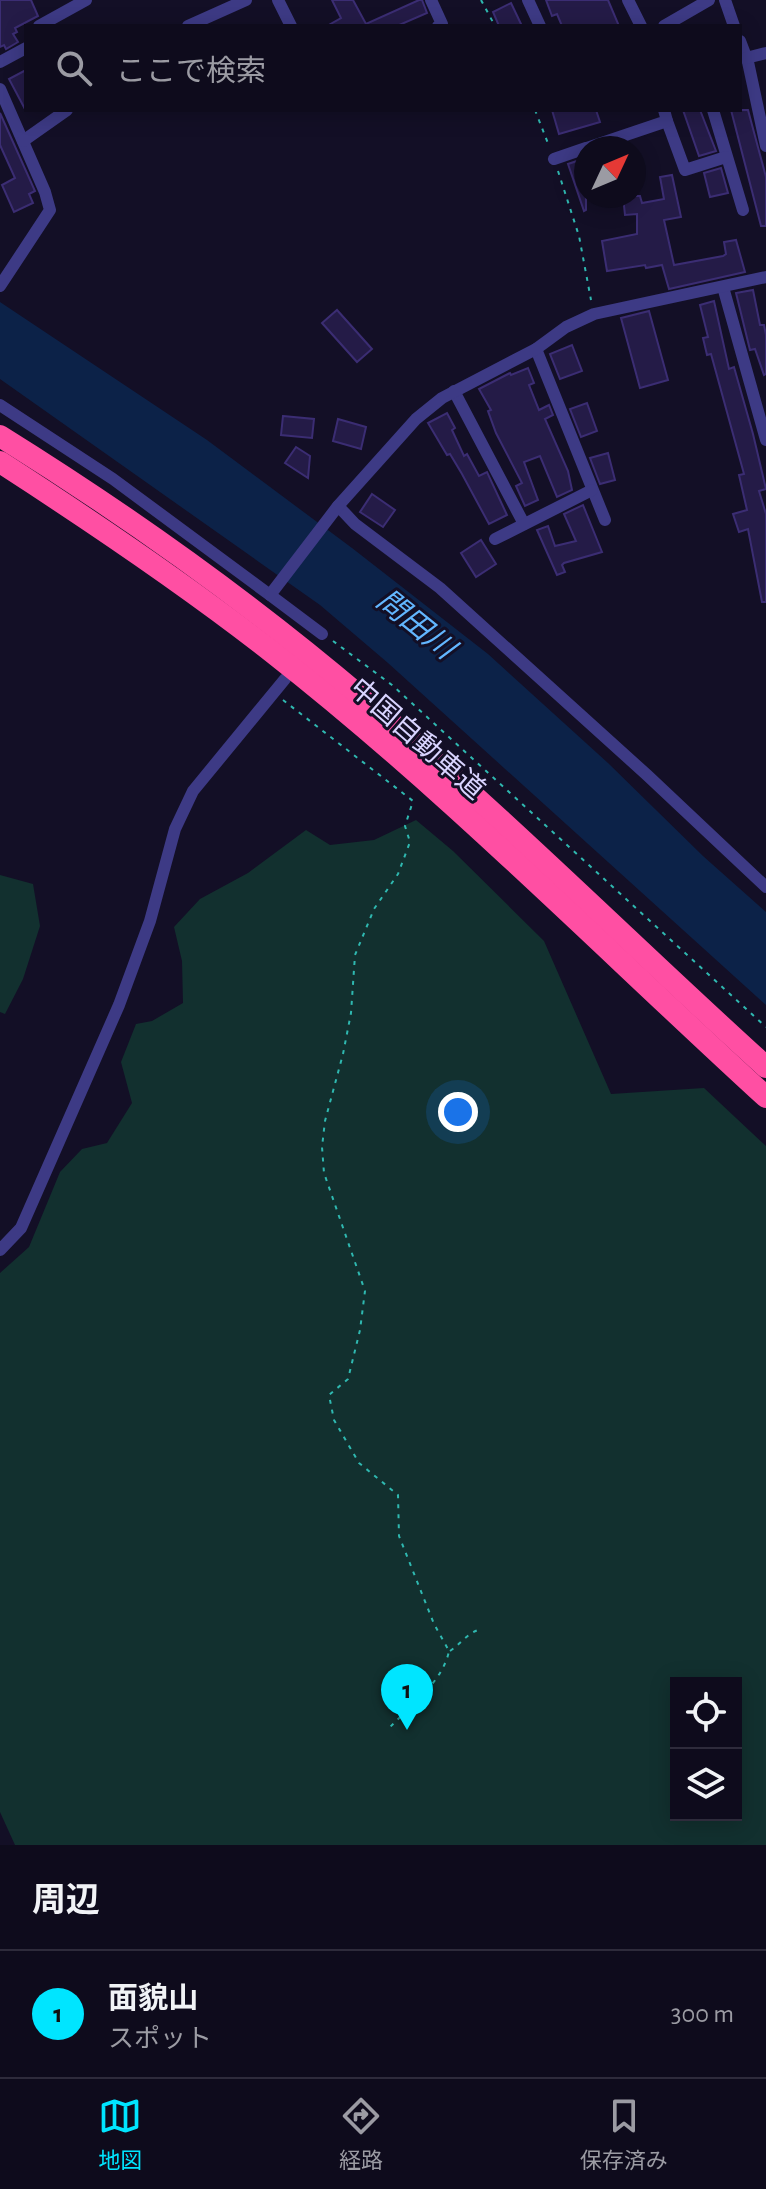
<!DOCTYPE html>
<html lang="ja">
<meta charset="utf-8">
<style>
body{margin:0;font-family:"Alegreya Sans","Noto Sans JP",sans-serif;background:#171425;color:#f1f3f6}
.controls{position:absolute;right:24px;bottom:24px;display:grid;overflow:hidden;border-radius:0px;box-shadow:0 4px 20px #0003}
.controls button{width:72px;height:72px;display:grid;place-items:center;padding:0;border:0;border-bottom:2px solid #2e2b3b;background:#0e0b1c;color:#f1f3f6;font:40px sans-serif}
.compass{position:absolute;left:574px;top:136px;width:72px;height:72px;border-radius:50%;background:#0e0b1c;box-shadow:0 4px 20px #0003;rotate:46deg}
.you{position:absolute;left:458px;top:1112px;width:28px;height:28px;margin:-20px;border:6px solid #fff;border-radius:50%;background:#1a73e8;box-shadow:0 0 0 12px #1a73e833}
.badge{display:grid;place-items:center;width:52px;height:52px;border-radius:50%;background:#00e5ff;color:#111;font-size:26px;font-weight:700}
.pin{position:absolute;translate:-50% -66px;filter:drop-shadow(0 2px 4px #0008)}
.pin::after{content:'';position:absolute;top:42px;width:28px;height:24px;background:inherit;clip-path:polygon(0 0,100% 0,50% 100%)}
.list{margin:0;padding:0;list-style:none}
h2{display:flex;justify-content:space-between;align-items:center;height:104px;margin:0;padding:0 32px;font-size:34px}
h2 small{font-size:26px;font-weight:400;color:#9b9ba3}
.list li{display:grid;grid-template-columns:52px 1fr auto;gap:24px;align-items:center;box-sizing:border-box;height:128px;padding:0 32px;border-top:2px solid #2e2b3b}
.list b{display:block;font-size:30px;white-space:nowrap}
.list p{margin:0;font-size:26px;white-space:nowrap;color:#9b9ba3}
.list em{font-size:26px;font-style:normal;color:#9b9ba3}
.icon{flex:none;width:44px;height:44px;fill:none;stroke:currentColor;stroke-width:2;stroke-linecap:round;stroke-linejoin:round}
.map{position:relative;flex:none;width:766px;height:1845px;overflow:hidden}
.search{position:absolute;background:#0e0b1c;box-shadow:0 4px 20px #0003;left:24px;right:24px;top:24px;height:88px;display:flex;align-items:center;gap:20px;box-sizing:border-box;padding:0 28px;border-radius:0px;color:#9b9ba3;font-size:30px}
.sheet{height:232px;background:#0e0b1c}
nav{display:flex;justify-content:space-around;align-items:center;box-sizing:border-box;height:112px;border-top:2px solid #2e2b3b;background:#0e0b1c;font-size:22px;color:#9b9ba3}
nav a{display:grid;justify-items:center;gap:4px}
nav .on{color:#00e5ff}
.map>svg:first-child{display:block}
</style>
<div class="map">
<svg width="766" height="1845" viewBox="0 0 766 1845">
<rect width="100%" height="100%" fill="#130f26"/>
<g fill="#12302f" fill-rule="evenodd">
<path d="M416,820L453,851L544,941L611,1094L704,1088L766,1146V1845H15L0,1812V1273L29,1247L60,1172L82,1149L107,1143L132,1103L121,1062L136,1024L152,1021L183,1003L182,961L174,927L200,899L248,873L306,830L330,845L374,840ZM676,1683H736V1815H676Z"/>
<path d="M0,875L33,884L40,926L23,979L5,1014L0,1012Z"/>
</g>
<path fill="#0c2248" d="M0,302L207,440L352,548L488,654L608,763L703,856L766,912V1005L388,663L320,605L0,379Z"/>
<g fill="#241b47" stroke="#3b2d73" stroke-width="2">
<path d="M0,0H31L38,16L15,28L17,32L13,34L18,42L6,49L4,45L0,47Z"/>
<path d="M332,0H353L366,24L419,0H422L427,13L397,26H327L341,18Z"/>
<path d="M546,0H608L619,26H562L557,14L552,16Z"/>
<path d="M511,3L522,26H499L493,12Z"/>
<path d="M26,70V111L9,79Z"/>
<path d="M552,110H596L600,122L559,134Z"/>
<path d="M683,110H700L716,151L699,156Z"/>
<path d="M731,110H748L766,177V226H761Z"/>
<path d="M0,113L35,191L29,194L33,203L14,212L2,185L15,178L0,145Z"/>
<path d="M586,158V210L584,211L568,164Z"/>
<path d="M721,168L728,193L710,197L704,173Z"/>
<path d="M672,175L681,217L664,220L674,265L723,256L726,254L724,242L736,240L745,272L669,289L662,265L646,268L645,265L607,271L602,241L637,234V214L625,215L623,196H640L642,203L664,199L660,177Z"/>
<path d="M753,290L760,325H764L766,335V374L764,375L755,349L750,350L736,293Z"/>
<path d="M714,301L729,369L734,367L753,434L766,489L759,491L766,514V602H762L748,529L739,532L733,514L747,510L739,475L744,474L711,354L707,355L703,338L708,337L700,305Z"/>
<path d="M337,310L372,349L357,362L322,323Z"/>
<path d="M649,311L668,380L640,388L621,318Z"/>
<path d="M572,345L582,371L560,379L550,354Z"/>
<path d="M528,368L534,383L529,385L539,410L549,405L553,415L545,419L568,471L572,490L557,497L540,456L524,462L538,500L525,506L516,486L522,483L496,433L488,411L491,410L479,389L510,373L511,375Z"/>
<path d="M587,403L597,431L581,437L570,409Z"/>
<path d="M447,413L455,428L452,430L464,456L467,454L479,476L487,472L507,515L489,524L462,474L450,454L447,455L428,423Z"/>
<path d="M283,416L314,419L312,438L281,435Z"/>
<path d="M338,419L366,427L361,449L333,441Z"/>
<path d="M296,447L310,456L308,478L285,463Z"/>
<path d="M608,453L615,480L600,484L590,458Z"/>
<path d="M372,494L395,510L383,527L360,512Z"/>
<path d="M583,505L602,552L564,563L562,565L565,572L557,575L537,530L548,526L555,546L576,541L564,514Z"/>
<path d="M481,540L496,564L476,577L461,553Z"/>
</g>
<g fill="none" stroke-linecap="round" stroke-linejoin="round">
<g stroke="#2fb8b0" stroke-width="2" stroke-dasharray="4 6" stroke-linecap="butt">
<path d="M481,0L495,26"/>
<path d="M535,110L549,146"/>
<path d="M558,171L579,236L591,300"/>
<path d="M333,641L392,685L766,1027"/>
<path d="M283,700L413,801L405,826L410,842L398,874L374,909L355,955L351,1013L343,1054L325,1121L322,1147L324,1173L365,1291L360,1330L348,1379L329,1395L334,1420L359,1463L398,1495L399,1536L434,1624L449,1651C443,1681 411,1706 390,1727"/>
<path d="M450,1651C462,1643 467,1633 481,1629"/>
</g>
<g stroke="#3d3a85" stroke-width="12">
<path d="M278,0L291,26"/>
<path d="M431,0L442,24L438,26"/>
<path d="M528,0L540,26"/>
<path d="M628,0L641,26"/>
<path d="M725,0L734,26"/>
<path d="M39,26L86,0"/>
<path d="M188,26L246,0"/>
<path d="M664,26L709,0"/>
<path d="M740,41L748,62L766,146"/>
<path d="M746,58L766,53"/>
<path d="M0,62L26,48"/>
<path d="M0,89L45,192L50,210L0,286"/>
<path d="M713,110L743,210"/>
<path d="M667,121L685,170L726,157"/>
<path d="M23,141L67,110"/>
<path d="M587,148L667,121L664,110"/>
<path d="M554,159L586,148"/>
<path d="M723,287L766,440"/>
<path d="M536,349L605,520"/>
<path d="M454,391L524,524"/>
<path d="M0,405L113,479L270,595"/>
<path d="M338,506L355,524L440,588L647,775L766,887"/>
<path d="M495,539L592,490"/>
<path d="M322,634L270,595L338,506L416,419L442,398L536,349L566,327L594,314L766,277"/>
<path d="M0,1250L21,1228L119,1005L150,921L175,829L193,791L285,679"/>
</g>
<g stroke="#ff4fa3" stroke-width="22">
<path d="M0,436C127,515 249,602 363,699C503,816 631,945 766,1067"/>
<path d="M0,462C93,522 185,584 272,652C447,789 603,948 766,1097"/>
</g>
</g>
<g text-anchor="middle" stroke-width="6" stroke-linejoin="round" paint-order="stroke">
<g font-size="28" fill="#d9d4ff" stroke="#130f26">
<text transform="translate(418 738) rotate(41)" y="10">中国自動車道</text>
</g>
<g font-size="30" font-style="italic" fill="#62b6ff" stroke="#130f26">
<text transform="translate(416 624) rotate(39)" y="10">問田川</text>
</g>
</g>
</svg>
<div class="controls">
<button><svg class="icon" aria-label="locate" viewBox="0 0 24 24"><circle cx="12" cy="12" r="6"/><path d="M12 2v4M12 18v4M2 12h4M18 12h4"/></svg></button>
<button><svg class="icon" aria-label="layers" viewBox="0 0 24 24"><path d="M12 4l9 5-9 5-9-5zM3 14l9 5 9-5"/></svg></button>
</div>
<svg class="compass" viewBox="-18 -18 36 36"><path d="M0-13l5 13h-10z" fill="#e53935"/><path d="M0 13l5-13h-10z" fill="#9b9ba3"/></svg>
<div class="you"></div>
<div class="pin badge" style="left:407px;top:1730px">1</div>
<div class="search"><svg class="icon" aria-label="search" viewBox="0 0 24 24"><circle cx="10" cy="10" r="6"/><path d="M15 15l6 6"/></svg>ここで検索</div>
</div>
<section class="sheet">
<h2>周辺<small></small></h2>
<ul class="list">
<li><span class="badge">1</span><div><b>面貌山</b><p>スポット</p></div><em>300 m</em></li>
</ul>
</section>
<nav>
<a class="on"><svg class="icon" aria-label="map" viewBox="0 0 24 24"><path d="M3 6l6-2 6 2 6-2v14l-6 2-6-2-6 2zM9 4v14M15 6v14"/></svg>地図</a>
<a><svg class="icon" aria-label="directions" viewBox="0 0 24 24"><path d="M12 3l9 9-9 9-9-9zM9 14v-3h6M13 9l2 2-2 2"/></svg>経路</a>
<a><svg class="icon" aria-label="saved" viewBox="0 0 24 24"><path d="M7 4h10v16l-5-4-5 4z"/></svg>保存済み</a>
</nav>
